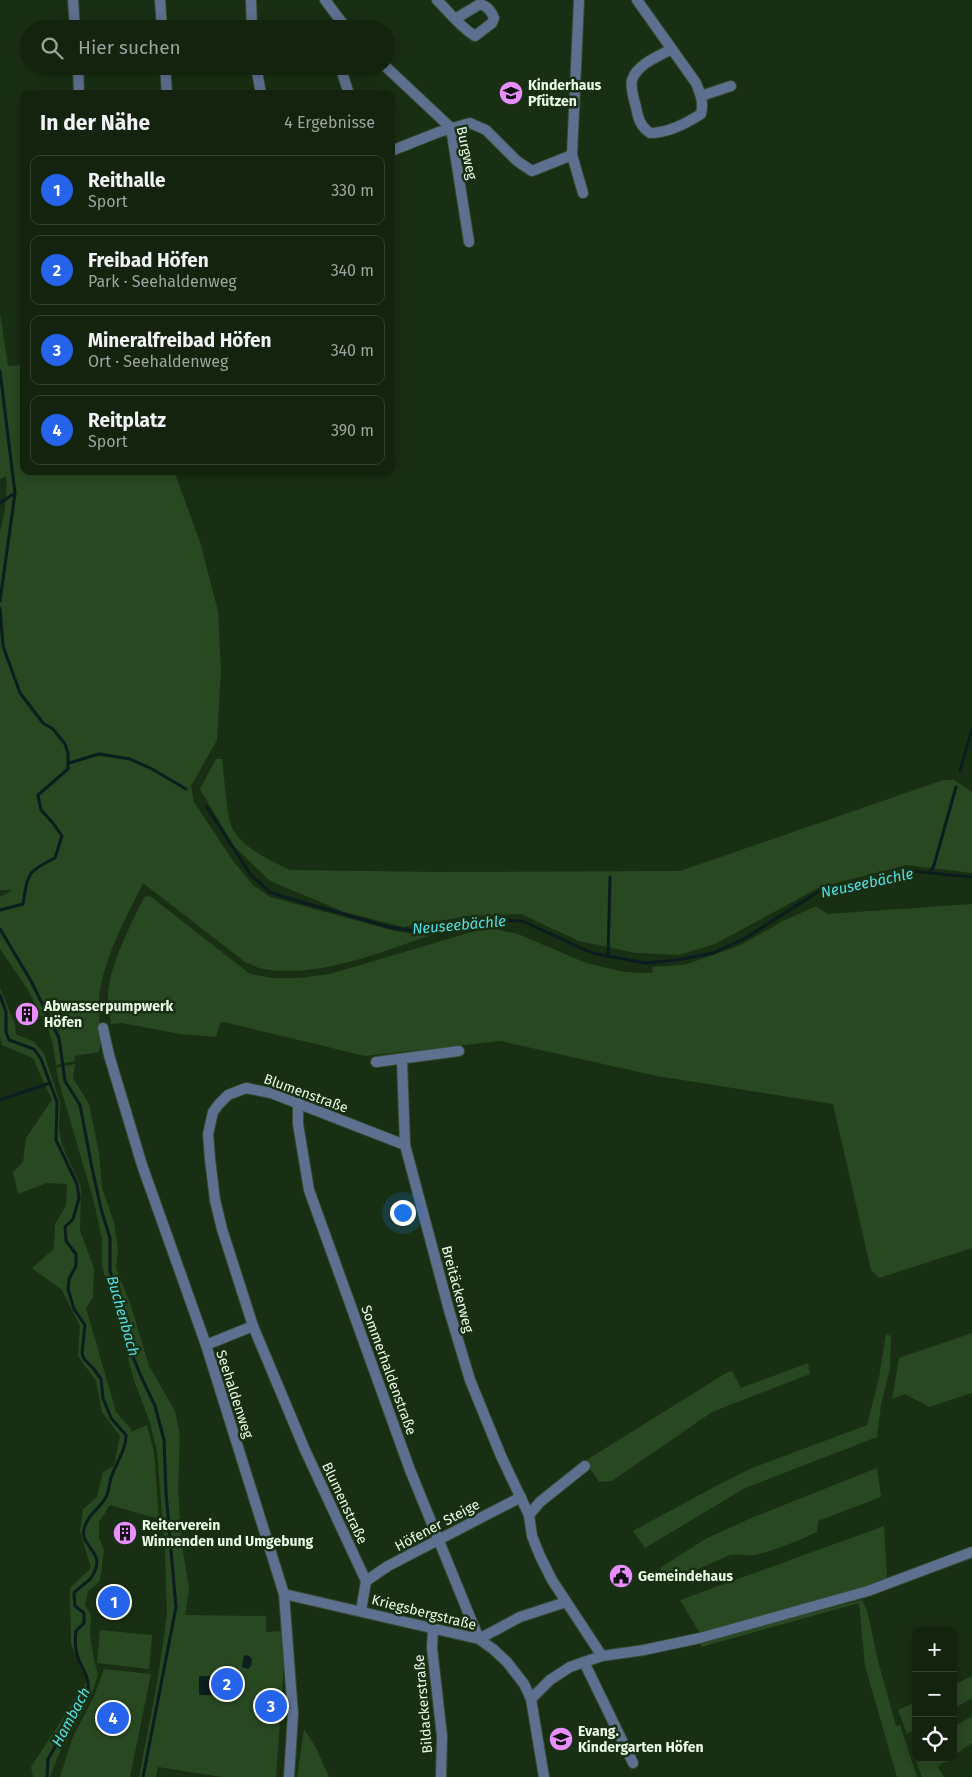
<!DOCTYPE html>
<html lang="de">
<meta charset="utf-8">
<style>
body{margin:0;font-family:"Fira Sans",sans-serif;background:#1c2b17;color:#f1f3f6}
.controls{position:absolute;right:15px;bottom:15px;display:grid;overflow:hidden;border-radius:10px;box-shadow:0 2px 12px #0003}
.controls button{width:45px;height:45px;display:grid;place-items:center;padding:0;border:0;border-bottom:1px solid #32402e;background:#13230e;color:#f1f3f6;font:25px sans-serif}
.you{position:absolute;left:402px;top:1212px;width:18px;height:18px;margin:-12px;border:4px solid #fff;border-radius:50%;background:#1a73e8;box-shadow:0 0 0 8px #1a73e833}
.badge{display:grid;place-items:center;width:32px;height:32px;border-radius:50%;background:#2563eb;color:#fff;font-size:16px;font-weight:700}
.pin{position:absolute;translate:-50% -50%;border:2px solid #fff;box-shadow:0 1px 5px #0006}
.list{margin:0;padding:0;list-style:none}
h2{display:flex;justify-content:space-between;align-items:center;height:65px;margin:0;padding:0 20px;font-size:21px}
h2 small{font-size:16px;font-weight:400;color:#9da49e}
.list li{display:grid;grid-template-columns:32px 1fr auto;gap:15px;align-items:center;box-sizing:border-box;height:70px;margin:0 10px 10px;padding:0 10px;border:1px solid #32402e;border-radius:10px}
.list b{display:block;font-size:19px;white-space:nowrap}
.list p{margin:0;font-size:16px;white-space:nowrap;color:#9da49e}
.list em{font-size:16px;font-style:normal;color:#9da49e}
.icon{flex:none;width:28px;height:28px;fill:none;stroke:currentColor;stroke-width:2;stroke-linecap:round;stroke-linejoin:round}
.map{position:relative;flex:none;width:972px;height:1777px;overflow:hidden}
.search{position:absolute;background:#13230e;box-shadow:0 2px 12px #0003;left:20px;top:20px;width:375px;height:55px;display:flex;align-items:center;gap:12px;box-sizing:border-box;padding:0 18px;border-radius:28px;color:#9da49e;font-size:19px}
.panel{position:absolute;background:#13230e;box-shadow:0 2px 12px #0003;left:20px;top:90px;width:375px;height:385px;border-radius:10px}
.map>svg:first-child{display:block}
</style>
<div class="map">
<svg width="972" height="1777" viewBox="0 0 972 1777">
<rect width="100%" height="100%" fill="#192f13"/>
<g fill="#284821">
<path d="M0,313L8,366L24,365V471H174L200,542L218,611L221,670L217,740L191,786L194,802L233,861L253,885L270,897L395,931L429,936C377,953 320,978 263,969C257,968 251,964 245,962L143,883C126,918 103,959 99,998C97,1016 104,1034 99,1052L74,1056L75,1061L56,1065L53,1045L48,1029L28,990L0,949V897L13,890H0V531C5,512 8,495 6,476L0,479Z"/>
<path d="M216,759H222C224,774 227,818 232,828C243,849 270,860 290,870L439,872L680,871L943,780H954L972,792V873L907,865L820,887L715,944L679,955L636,953L579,941L521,914L468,916L403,927L344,912L270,881L234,846L200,789Z"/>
<path d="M150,896L250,974L273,978H299L330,974L468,933L490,928L518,934L586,963L624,972L653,973L652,967L684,965L739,946L783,921L816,906L827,914L972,904V1248L879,1278L871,1270L833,1104L657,1076L500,1041L365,1056L224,1022L220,1023L216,1037L180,1034L122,1023L111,1024C110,1014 107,1002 108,992C112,959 130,927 144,897Z"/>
<path d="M0,988L15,1024L16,1034L34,1042L44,1054L60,1103L59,1128L62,1145L81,1187L80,1231L94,1268L93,1297L86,1308L116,1412L131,1429V1432L147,1425L154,1452L159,1519L110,1505L99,1522V1537L104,1550L100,1581L88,1591L85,1605L91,1615L90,1634L94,1660L98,1674L92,1694L58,1756L50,1777H33L31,1767L87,1681L71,1644L70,1588L91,1568L80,1531L83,1509L97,1497L103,1472L114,1466L120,1436L102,1412L96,1381L78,1356L80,1326L62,1290L32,1268L54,1249L55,1224L66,1206L67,1184L47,1183L18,1194L13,1172L23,1162L26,1138L52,1100L33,1058L2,1045L0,1037Z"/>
<path d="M75,1064L73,1078L89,1104L99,1153L102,1188L114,1222L118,1250L116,1268L130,1303L149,1366L175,1411L180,1436L178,1490L182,1545L189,1589L185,1615L266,1616V1632L282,1631L284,1664L276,1777H222L158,1767L156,1777H139L158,1678L167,1615L165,1553L157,1451L150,1423L134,1380L102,1266V1239L94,1202L59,1082L56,1068Z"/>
<path d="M972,1333V1393L929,1407L905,1394L892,1399L899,1358Z"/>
<path d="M886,1334L891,1336L890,1368L881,1405L877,1437L745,1488L645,1548L633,1531L714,1487L752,1468L867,1425L879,1378Z"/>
<path d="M808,1363L810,1374L712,1412L612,1481L599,1482L585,1461L726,1373L732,1371L741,1388Z"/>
<path d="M877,1468L881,1497L818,1521L817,1532C797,1541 775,1551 754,1555C746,1557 740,1553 730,1555L669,1582L660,1568L707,1538L749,1519Z"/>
<path d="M884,1526L887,1576L884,1583L700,1633L680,1600Z"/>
<path d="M862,1600L867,1610L878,1661L896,1726L900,1725L917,1777H897L865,1666L859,1603L701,1647V1641Z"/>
<path d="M100,1630L152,1635L149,1669L97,1663Z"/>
<path d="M104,1669L151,1674L130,1777H60L72,1739L94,1696Z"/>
<path d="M972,1676V1698L953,1709V1685Z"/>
<path d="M916,1702V1729L907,1734L898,1710Z"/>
<path d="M972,1716V1743L953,1756V1727Z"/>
<path d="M304,1729L316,1748L329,1777H297Z"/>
<path d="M916,1750V1758H950L938,1767L944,1777H922L913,1751Z"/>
</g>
<g fill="#0b1d1e">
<path d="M244,1655L249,1656L252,1659L251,1666L248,1669L242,1667Z"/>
<path d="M199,1676L237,1677V1695H199Z"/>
</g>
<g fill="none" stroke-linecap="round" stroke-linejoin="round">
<g stroke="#0b1d1e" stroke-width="3">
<path d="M0,371L15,493L0,601"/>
<path d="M0,503L15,493"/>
<path d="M0,608L3,646L20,693L43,723L53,729L65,744L68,753V769L38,795L41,810L53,823L62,836L55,858C26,872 28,874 23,904L0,910"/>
<path d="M69,763L99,754L130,759L152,769L186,789"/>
<path d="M960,771L972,729"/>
<path d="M207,807L250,874L270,892L284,897L389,927L419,932L493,920L522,921L592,953L645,963L677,960L713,953L744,939L821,890L911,871L972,877"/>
<path d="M930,873L934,865L956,787"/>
<path d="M0,929L31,981L59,1038L65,1081L80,1105L92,1168L101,1209L110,1238V1271L127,1321L129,1347L140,1374L155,1406L164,1440L166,1493L176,1607L143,1777"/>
<path d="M608,956L610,877"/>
<path d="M0,995L6,1012V1032L9,1040L34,1049L41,1059L57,1102L56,1140L77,1184L79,1198L73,1219L65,1227L66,1241L76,1254V1266L69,1279L68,1289L74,1309L85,1325L82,1353L84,1359L93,1368L101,1379L103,1398L111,1418L126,1435C126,1450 116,1463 111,1478C109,1484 109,1492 106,1497C100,1509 89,1512 84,1529C79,1547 109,1552 91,1578C87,1583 79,1587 74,1593L75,1606L84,1613V1623L76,1631C75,1639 75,1647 77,1655C81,1668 90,1676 88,1690L48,1759L47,1777"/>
<path d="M0,1100L50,1083"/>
</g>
<g stroke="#364b31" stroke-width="12">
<g id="minor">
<path d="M73,0L75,29"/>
<path d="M160,0L162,29"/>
<path d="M251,0L252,29"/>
<path d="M325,0L340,20L348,29"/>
<path d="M437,0C449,12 460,27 475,36L492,23L494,18C491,10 487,6 480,4L455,19"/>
<path d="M579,0L572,155L583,193"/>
<path d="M637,0L696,83C700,93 704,102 701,114C687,123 667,133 650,133C640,126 638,118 636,107C634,99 630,88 632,80C637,64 659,56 672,49"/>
<path d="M78,66L79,94"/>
<path d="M165,66L167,94"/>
<path d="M256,66L261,94"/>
<path d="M340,66L349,94"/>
<path d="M385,66L451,128L469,242"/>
<path d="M701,96L731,86"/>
<path d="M391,151L439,132L470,123L486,130L517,161L532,171L572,155"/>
<path d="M103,1028L109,1055L142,1165L206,1345L284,1594L293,1714L289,1777"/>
<path d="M402,1060L405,1145L449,1310L470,1380L501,1456L529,1515L532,1536L540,1556L552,1580L602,1656"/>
<path d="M376,1062L459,1051"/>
<path d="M298,1103V1124L309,1190L410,1470L479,1639L520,1617L566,1602"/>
<path d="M206,1345L253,1326"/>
<path d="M529,1515L540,1502L585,1466"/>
<path d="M366,1581L388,1566L521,1497"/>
<path d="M284,1594L479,1639L493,1649L507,1662L524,1684L531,1699L544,1777"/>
<path d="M361,1611L366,1581L305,1450L253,1326L222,1229L215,1200L210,1159L208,1134L213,1112L219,1104L228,1095L246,1088L271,1093L405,1145"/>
<path d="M433,1628L432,1648L442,1736L441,1777"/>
<path d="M584,1662L633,1763"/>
<path d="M531,1699L550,1680L570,1667L584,1662L602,1656L644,1650L700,1638L868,1591L972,1552"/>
</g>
</g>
<use href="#minor" stroke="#5d708f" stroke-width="10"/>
</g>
<defs>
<g id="school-disc" transform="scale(1.25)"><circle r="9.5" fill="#e98efe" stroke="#192f13"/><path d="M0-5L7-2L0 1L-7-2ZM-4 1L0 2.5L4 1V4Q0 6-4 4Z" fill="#111"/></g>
<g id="building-disc" transform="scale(1.25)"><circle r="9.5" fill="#e98efe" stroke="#192f13"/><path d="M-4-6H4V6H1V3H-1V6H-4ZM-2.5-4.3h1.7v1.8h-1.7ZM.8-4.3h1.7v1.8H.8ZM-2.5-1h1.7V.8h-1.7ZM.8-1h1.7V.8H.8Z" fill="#111"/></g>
<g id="civic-disc" transform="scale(1.25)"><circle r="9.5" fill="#e98efe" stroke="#192f13"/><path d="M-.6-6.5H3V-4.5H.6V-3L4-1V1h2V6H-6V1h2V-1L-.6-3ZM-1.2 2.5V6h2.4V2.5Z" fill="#111"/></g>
</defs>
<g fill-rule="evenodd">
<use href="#school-disc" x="511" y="93"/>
<use href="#building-disc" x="27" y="1014"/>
<use href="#building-disc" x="125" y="1533"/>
<use href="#civic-disc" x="621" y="1576"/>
<use href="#school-disc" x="561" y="1739"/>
</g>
<g text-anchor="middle" stroke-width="5" stroke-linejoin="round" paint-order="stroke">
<g font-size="14" font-weight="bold" fill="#ebf9e7" stroke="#192f13" text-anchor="start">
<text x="528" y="90">Kinderhaus<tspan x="528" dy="16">Pfützen</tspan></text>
<text x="44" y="1011">Abwasserpumpwerk<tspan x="44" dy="16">Höfen</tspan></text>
<text x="142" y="1530">Reiterverein<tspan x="142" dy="16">Winnenden und Umgebung</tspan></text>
<text x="638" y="1581">Gemeindehaus</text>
<text x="578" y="1736">Evang.<tspan x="578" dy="16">Kindergarten Höfen</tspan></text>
</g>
<g font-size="14" fill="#ebf9e7" stroke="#192f13">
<text transform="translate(467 153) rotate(78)" y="5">Burgweg</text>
<text transform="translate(306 1093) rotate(20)" y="5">Blumenstraße</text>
<text transform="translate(458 1289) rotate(75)" y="5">Breitäckerweg</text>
<text transform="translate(389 1370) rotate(70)" y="5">Sommerhaldenstraße</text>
<text transform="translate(235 1394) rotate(72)" y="5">Seehaldenweg</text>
<text transform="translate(345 1503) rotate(65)" y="5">Blumenstraße</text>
<text transform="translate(437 1525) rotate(-28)" y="5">Höfener Steige</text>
<text transform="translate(424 1612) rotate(14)" y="5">Kriegsbergstraße</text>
<text transform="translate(423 1704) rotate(-95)" y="5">Bildackerstraße</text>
</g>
<g font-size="15" font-style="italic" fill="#50dfe6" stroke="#192f13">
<text transform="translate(867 883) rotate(-12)" y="5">Neuseebächle</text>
<text transform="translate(459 925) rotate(-5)" y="5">Neuseebächle</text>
<text transform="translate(123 1316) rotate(74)" y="5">Buchenbach</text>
<text transform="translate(71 1717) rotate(-62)" y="5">Hambach</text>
</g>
</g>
</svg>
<div class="controls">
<button>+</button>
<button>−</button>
<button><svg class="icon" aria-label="locate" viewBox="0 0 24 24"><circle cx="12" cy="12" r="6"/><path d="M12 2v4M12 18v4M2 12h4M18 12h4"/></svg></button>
</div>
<div class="you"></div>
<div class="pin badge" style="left:114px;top:1602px">1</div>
<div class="pin badge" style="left:227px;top:1684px">2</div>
<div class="pin badge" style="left:271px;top:1706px">3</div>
<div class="pin badge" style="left:113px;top:1718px">4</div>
<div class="search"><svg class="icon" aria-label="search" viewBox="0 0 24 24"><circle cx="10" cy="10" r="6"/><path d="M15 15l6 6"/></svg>Hier suchen</div>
<section class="panel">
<h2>In der Nähe<small>4 Ergebnisse</small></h2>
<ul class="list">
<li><span class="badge">1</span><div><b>Reithalle</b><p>Sport</p></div><em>330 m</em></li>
<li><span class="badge">2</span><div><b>Freibad Höfen</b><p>Park · Seehaldenweg</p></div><em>340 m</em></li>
<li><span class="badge">3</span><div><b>Mineralfreibad Höfen</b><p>Ort · Seehaldenweg</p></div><em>340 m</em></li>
<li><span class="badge">4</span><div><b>Reitplatz</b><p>Sport</p></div><em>390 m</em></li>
</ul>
</section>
</div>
